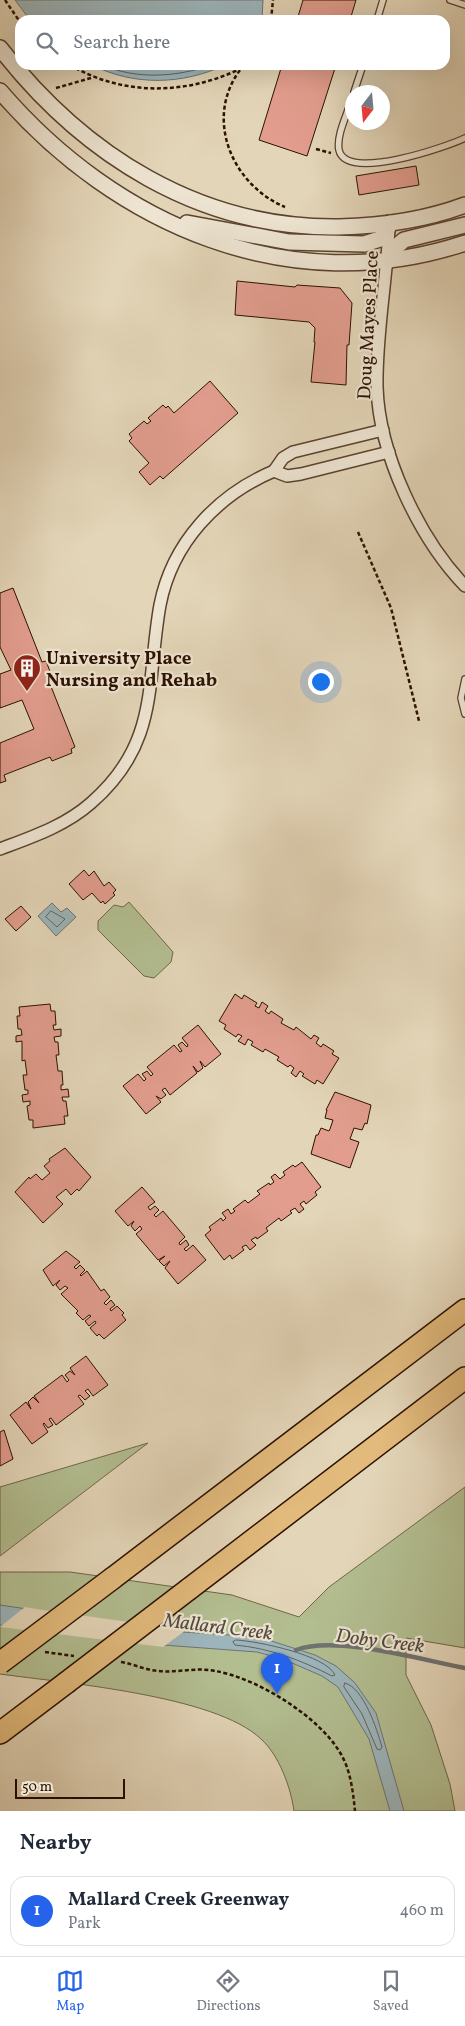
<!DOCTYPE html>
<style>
body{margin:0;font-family:Vollkorn,serif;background:#f6f6f7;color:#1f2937}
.compass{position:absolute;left:345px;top:85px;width:45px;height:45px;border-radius:50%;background:#fff;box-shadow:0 5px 20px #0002;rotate:196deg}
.scale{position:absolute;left:15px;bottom:12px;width:110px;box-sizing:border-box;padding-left:5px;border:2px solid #2c1100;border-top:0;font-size:14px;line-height:18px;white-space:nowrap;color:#2c1100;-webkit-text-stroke:4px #ede4d1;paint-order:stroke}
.you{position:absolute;left:320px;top:681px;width:18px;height:18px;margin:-12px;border:4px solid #fff;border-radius:50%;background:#1a73e8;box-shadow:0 0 0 8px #1a73e833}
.badge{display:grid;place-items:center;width:32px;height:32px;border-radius:50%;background:#2563eb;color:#fff;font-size:16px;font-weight:700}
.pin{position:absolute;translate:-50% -41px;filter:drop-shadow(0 1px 2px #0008)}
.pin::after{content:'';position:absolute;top:26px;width:18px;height:15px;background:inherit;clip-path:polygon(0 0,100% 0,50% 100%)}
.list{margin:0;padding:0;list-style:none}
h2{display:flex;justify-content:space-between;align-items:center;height:65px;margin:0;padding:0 20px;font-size:21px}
h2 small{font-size:16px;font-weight:400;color:#747a83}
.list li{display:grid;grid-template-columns:32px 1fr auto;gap:15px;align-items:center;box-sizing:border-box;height:70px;margin:0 10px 10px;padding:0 10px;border:1px solid #e0e1e3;border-radius:15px}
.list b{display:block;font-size:19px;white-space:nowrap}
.list p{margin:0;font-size:16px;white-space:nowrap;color:#747a83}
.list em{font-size:16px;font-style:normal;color:#747a83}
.icon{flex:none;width:28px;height:28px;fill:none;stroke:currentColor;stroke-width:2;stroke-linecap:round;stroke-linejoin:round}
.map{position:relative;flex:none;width:465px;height:1811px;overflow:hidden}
.search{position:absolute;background:#fff;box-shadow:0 5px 20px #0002;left:15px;right:15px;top:15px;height:55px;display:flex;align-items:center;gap:12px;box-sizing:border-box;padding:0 18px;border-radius:15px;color:#747a83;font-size:19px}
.sheet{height:145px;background:#fff}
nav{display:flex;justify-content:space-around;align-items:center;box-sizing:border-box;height:70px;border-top:1px solid #e0e1e3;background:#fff;font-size:14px;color:#747a83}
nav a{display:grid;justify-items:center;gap:2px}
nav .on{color:#2563eb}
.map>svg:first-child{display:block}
</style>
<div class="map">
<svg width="465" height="1811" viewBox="0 0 465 1811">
<rect width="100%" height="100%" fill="#e3d5b8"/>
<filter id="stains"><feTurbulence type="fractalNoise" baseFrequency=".004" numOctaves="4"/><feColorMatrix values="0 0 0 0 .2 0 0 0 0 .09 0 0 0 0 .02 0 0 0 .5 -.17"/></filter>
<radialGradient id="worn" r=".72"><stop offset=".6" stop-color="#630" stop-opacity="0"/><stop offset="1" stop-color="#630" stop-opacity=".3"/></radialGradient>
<g fill="#b2bd90" stroke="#6f6748">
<path d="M129,902L173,952L171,962L154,978L144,976L98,930V921L114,905L123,907Z"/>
<path d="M148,1443L0,1556V1487Z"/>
<path d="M465,1487V1648L406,1638V1675L431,1725L450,1784L455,1811H294C291,1788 279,1755 261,1739C215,1695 64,1683 0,1674V1572H70L232,1595L299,1617L329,1587Z"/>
</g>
<g fill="#9cb5bb" stroke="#6f7370">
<path d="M15,0H263L262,20H30Z"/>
<path d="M92,65H225C182,85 134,86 92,65Z"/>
<path d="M52,903L61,912L67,908L76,917L56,936L38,916Z"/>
<path d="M0,1605L183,1632L259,1637L315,1655L336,1666L355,1683L376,1713L404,1811H390L369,1739L338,1687L322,1676L283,1659L257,1652L163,1645L0,1625Z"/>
</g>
<path fill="#e3d5b8" d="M25,1607L36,1609L186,1630L163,1647L0,1627Z"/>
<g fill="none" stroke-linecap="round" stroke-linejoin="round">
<g stroke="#64635e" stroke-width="1">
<path d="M102,65C138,80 176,77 212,65"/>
<path d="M120,65L154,69L189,65"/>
<path d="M51,911L65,919L57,927L46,917Z"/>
<path d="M236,1640C257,1641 326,1655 335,1675L332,1676C301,1660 269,1648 235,1645L233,1642Z"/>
<path d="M345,1683C364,1688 377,1730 382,1747L380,1750L377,1749L362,1714L344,1687Z"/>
</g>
<path stroke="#6f7370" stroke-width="4.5" d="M296,1650C336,1635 422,1660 465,1668"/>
</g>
<g fill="#e29d8e" stroke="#2c1100">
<path d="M303,0H356L350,20H297Z"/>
<path d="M282,65H336L307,156L259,140Z"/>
<path d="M416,166L419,185L359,195L356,176Z"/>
<path d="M237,281L295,287L297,285L340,288L352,303L349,345H347L346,385L311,382L315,342H314L315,328L309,322L235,315Z"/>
<path d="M210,381L238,413L163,479L160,476L150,485L139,472L149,463L129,441L132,438L129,434L144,421L147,424L151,421L148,418L163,405L166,408L168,406L174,413Z"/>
<path d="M13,588L42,662L46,661L54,682L50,684L75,747L71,749L72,753L52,761L50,757L4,775L6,781L0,783V743L34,729L22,700L0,708V674L11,670L0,647V593Z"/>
<path d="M84,870L89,876L94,871L104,886L109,882L116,890L113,893L115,895L105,904L103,901L101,903L92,893L83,900L69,884Z"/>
<path d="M21,906L31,917L16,931L5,919Z"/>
<path d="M235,994L242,999L244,995L257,1003L255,1006L259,1008L262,1002L268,1006L265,1011L269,1014L271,1011L283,1019L281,1023L294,1030L296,1027L311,1039L314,1035L319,1038L316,1043L321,1047L323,1044L334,1051L332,1054L339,1058L323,1084L317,1080L315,1084L302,1076L304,1074L300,1071L296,1077L291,1073L294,1068L290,1065L288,1067L277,1060L279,1057L265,1049L263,1052L251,1045L253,1042L248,1039L245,1045L238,1041L242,1036L238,1034L236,1037L224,1029L226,1025L219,1021Z"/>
<path d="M50,1004L51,1011H55L56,1025H53L54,1030L61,1029V1036L54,1037L55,1042H58L59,1055H56L58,1071H62L63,1085H61V1090L68,1089L69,1097H62L63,1101H66L68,1116H64L65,1124L33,1128V1120H29L27,1106L30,1105V1101L23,1102L22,1095L28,1094V1090H25L23,1075H27L25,1060L22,1061V1041L16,1042V1036L22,1035L21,1029H18L17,1016H20L19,1007Z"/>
<path d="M198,1025L221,1054L205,1067L200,1061L203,1068L198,1072L193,1066L197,1073L170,1095L165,1088L162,1090L166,1095L161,1099L156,1096L161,1102L146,1114L123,1086L138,1074L144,1081L146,1079L142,1074L147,1071L151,1076L153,1074L147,1067L174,1045L180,1052L182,1051L178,1045L182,1042L187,1047L188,1045L182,1038Z"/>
<path d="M335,1092L371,1105L367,1124L365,1123L362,1130L354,1128L350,1139L359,1142L350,1168L311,1154L316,1135H318L321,1128L329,1131L330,1129L333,1120L325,1118L327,1110H326Z"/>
<path d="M65,1148L91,1177L79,1191L77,1189L71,1195L66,1189L56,1197L63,1204L43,1223L15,1192L29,1177L30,1179L36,1174L42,1180L50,1173L44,1166L50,1161L49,1159Z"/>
<path d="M302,1162L321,1187L315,1192L317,1195L306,1204L304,1201L300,1204L304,1209L299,1213L295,1208L290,1211L292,1213L281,1221L279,1218L266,1228L268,1231L257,1239L256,1237L251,1240L256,1245L250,1250L246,1245L242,1247L244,1250L232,1259L230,1255L224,1260L205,1235L211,1230L209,1227L221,1218L223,1221L226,1218L222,1213L228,1209L231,1214L235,1211L233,1209L245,1200L248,1203L260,1194L257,1191L269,1183L270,1185L274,1182L271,1177L275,1174L280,1179L285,1175L283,1172L293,1165L295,1167Z"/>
<path d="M142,1187L155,1202L148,1207L150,1210L155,1206L159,1210L154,1215L156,1217L163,1211L185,1237L179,1243L180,1245L186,1240L189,1245L184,1249L186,1251L193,1245L206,1260L178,1284L165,1268L170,1261L164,1266L159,1261L165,1256L158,1260L136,1234L142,1229L140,1226L135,1231L131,1226L134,1221L128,1226L115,1211Z"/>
<path d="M66,1251L80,1262L74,1267L76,1269L80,1265L85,1270L80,1275L81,1276L87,1271L101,1291L104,1289L110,1297L104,1303L106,1305L111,1300L115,1305L110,1309L111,1311L117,1306L124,1313L122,1315L126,1320L104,1339L99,1334L97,1336L90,1328L96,1323L95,1321L89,1326L85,1321L91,1316L89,1315L83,1320L76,1313L78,1311L61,1294L68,1288L65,1286L60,1290L56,1285L60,1280L53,1286L43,1270Z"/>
<path d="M86,1356L108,1385L93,1396L88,1389L85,1391L90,1396L85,1400L80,1395L78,1396L84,1404L56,1425L51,1418L49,1419L53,1425L48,1428L44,1423L43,1424L48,1432L32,1444L10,1415L26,1402L31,1409L28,1402L33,1397L39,1403L34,1396L62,1375L67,1382L69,1380L65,1375L70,1371L75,1375L70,1368Z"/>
<path d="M4,1430L13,1459L0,1466V1432Z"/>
</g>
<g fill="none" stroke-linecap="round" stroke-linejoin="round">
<g stroke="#5a422e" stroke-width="8">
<g id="service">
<path d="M450,0L465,5"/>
<path d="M377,20L383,0"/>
<path d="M354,92L363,65"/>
<path d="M352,98C348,113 336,135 339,150C346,182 446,147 465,138"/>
<path d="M465,679L461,698L465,714"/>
</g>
</g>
<g stroke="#5a422e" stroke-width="14">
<g id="minor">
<path d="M389,227C387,280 376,334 377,387C379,454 419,538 465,586"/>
<path d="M383,430L293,452L283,458L274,471L287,476L301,474L389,452"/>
<path d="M0,849C32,837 65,826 91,803C160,743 146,683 160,605C172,543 217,495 274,471"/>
</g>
</g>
<g stroke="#5a422e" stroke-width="18">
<g id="tertiary">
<path d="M0,48C83,155 200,229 339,227C381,226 425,220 465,205"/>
<path d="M0,91C116,226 290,301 465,243"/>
<path d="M187,223L289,242L364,244L380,239L386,232L390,223"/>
<path d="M388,261L396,247L404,240L465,225"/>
</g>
</g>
<g stroke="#2c1100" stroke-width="24">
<g id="motorway">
<path d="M113,1578L465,1310"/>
<path d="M189,1589L465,1378"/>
<path d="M0,1733L66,1683"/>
</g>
</g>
<g stroke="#2c1100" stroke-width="2.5" stroke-dasharray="4 2.5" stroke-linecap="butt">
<path d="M5,0L20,22"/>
<path d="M271,20L273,0"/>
<path d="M70,65C123,96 185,95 240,69"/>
<path d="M244,65C202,114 230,184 285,207"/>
<path d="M56,88L91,78"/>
<path d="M316,149L331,153"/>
<path d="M358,532L391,608L419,721"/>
<path d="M45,1652L74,1656"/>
<path d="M121,1662C134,1664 145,1670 158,1671C177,1673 196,1667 215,1671C257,1678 321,1717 342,1756C351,1773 353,1792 355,1811"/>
</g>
<use href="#service" stroke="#ede4d1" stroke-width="5.5"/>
<use href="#minor" stroke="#ede4d1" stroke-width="11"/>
<use href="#tertiary" stroke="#ede4d1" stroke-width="15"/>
<use href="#motorway" stroke="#e2ba7c" stroke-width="21"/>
<g stroke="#2c1100" stroke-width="24" stroke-linecap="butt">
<g id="motorway-bridge">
<path d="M0,1663L113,1578"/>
<path d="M66,1683L189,1589"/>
</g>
</g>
<use href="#motorway-bridge" stroke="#e2ba7c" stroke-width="21"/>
</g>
<defs>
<g id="building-pin" transform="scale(1.4375)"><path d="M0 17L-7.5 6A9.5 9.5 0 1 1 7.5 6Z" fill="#8f2418" stroke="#ede4d1"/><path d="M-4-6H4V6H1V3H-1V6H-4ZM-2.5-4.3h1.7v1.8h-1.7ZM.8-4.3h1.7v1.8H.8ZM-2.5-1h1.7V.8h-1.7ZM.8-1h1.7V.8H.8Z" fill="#fff"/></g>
</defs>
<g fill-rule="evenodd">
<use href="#building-pin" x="27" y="668"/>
</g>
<g text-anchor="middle" stroke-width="4.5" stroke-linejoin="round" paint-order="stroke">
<g font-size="19" fill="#2c1100" stroke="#ede4d1">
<text transform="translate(367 325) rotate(-87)" y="7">Doug Mayes Place</text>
</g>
<g font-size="19" font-weight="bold" fill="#2c1100" stroke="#ede4d1" text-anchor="start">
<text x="46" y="664">University Place<tspan x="46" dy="22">Nursing and Rehab</tspan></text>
</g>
<g font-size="20" font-style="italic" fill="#534a41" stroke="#ede4d1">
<text transform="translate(218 1626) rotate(7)" y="7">Mallard Creek</text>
<text transform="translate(380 1640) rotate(7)" y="7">Doby Creek</text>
</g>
</g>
<rect width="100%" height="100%" filter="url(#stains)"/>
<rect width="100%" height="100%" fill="url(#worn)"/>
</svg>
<svg class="compass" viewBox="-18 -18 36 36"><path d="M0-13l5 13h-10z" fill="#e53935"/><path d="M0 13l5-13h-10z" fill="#747a83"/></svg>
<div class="scale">50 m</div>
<div class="you"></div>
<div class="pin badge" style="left:277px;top:1694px">1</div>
<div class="search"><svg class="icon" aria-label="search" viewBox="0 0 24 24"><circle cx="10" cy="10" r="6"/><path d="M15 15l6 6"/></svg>Search here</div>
</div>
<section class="sheet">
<h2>Nearby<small></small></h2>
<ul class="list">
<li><span class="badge">1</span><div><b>Mallard Creek Greenway</b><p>Park</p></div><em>460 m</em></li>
</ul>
</section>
<nav>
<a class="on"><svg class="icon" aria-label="map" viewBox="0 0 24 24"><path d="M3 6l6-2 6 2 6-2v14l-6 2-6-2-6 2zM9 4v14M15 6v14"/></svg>Map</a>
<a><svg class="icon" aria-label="directions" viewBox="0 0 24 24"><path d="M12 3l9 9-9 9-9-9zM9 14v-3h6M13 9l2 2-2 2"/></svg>Directions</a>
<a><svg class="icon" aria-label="saved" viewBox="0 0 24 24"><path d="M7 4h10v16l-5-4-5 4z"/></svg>Saved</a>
</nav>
